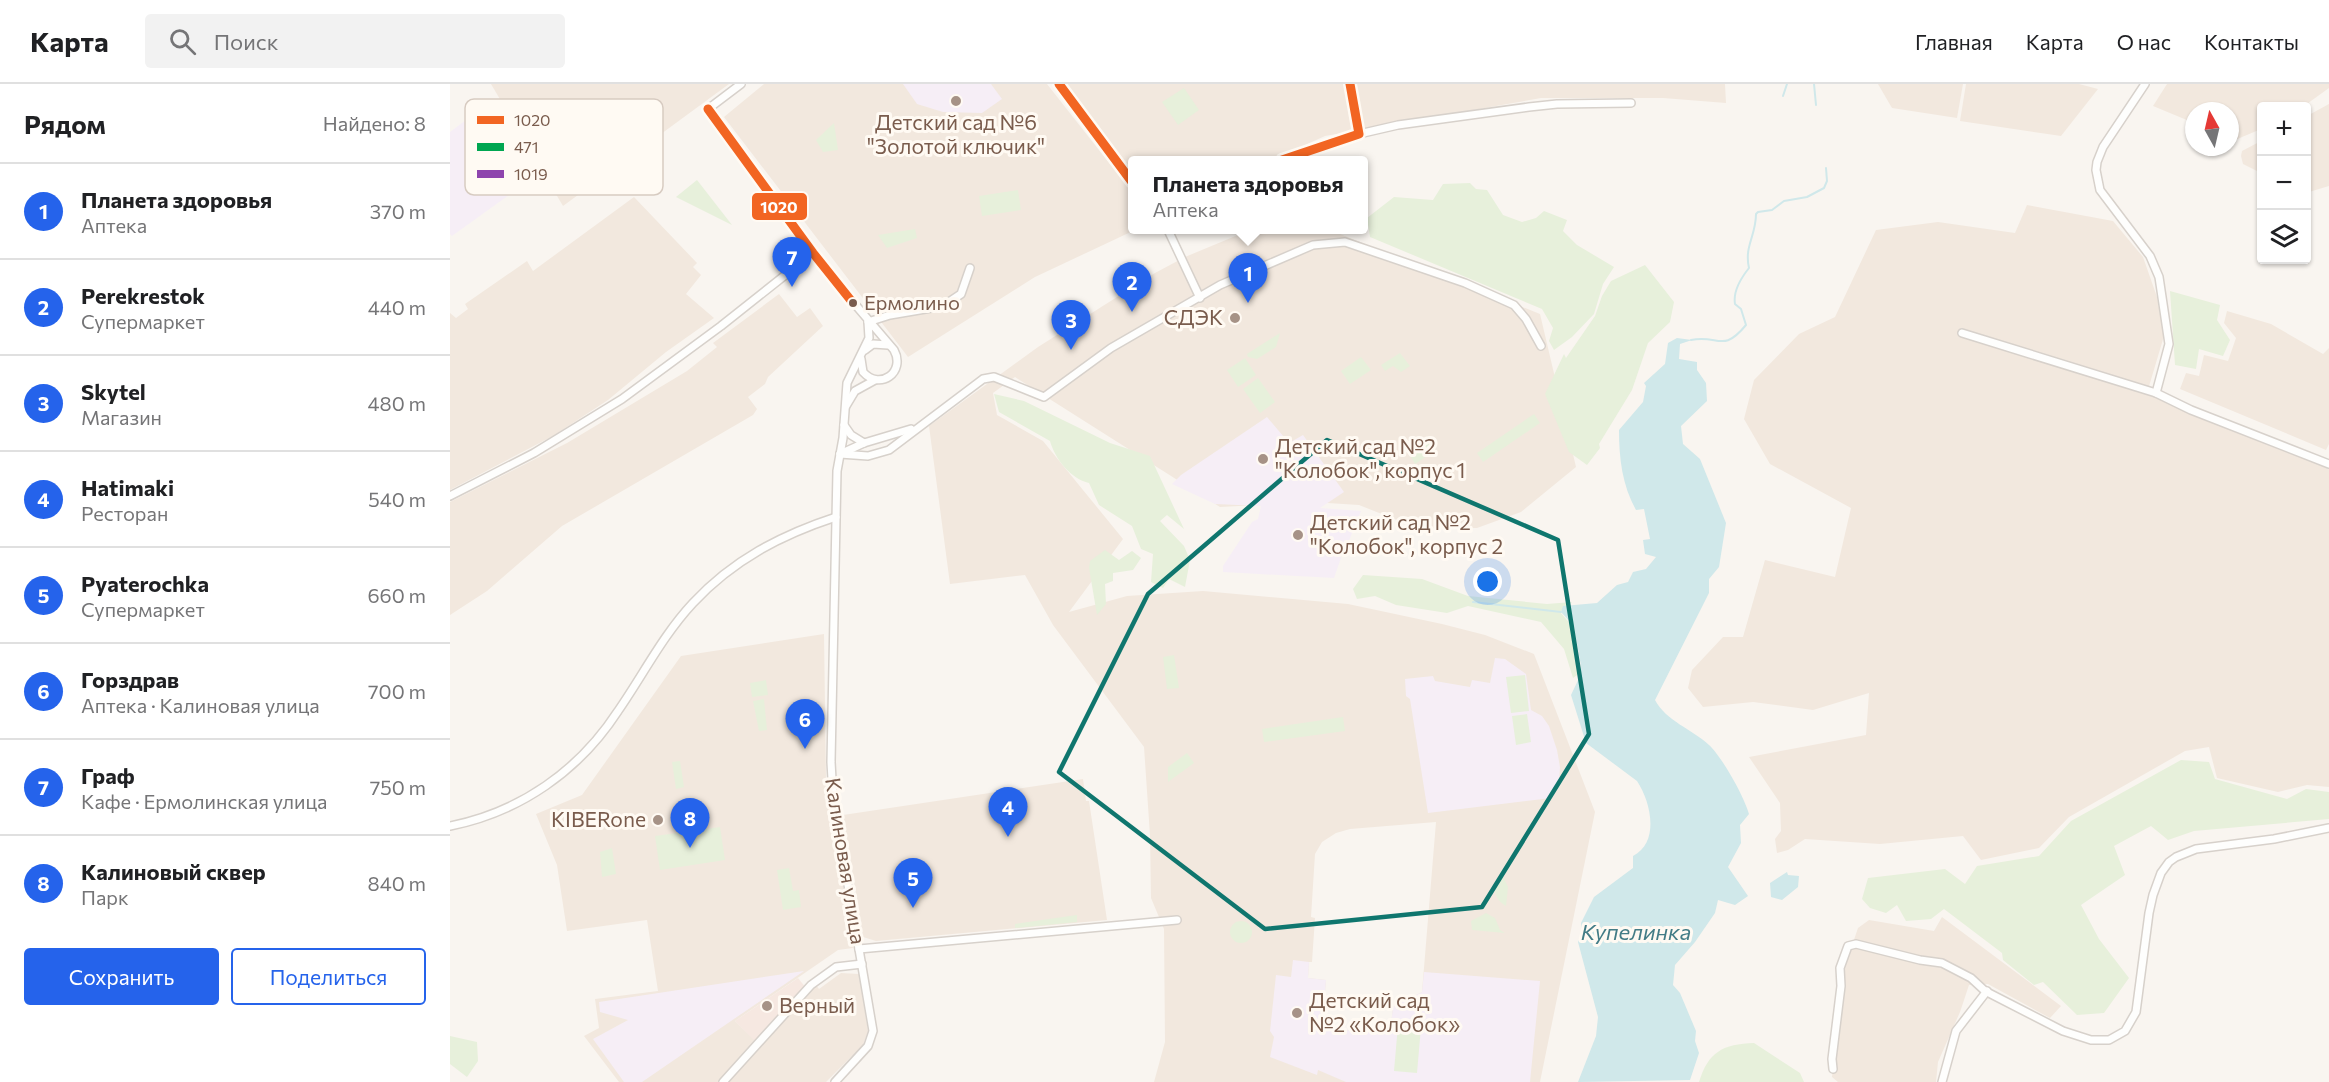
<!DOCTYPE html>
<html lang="ru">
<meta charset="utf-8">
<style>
body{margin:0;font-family:Commissioner,sans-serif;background:#f2f2f2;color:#202124}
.controls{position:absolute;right:18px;top:18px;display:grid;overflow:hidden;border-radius:6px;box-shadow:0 2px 4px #0004}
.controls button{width:54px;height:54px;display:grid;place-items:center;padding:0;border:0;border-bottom:2px solid #e0e0e0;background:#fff;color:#202124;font:30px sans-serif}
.compass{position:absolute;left:1735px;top:18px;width:54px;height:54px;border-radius:50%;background:#fff;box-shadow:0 2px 4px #0004;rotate:352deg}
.you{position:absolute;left:1038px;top:498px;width:21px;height:21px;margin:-15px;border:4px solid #fff;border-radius:50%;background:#1a73e8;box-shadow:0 0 0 9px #1a73e833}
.badge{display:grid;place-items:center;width:39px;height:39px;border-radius:50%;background:#2563eb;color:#fff;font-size:20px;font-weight:700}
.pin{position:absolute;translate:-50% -50px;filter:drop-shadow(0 2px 3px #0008)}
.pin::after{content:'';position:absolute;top:32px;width:21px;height:18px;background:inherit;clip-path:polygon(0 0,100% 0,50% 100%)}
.popup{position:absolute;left:678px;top:72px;width:240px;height:78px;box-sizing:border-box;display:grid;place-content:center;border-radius:6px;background:#fff;filter:drop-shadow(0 2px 4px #0005);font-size:20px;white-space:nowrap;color:#757577}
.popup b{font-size:22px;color:#202124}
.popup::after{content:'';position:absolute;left:50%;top:100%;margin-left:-12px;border:12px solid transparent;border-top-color:#fff}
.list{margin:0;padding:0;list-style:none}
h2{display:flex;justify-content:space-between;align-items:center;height:78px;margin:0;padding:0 24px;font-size:26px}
h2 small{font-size:20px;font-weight:400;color:#757577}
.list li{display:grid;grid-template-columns:39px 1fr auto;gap:18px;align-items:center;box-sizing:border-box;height:96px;padding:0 24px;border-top:2px solid #e0e0e0}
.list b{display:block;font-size:22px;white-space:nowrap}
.list p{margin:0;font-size:20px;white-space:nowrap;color:#757577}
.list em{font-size:20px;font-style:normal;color:#757577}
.actions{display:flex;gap:12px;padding:18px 24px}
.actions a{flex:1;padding:14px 0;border:2px solid #2563eb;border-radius:6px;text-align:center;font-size:21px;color:#2563eb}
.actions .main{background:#2563eb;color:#fff}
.icon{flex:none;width:33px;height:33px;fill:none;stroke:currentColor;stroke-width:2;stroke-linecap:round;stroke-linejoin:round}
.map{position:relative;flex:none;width:1879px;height:998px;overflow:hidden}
header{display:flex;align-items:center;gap:36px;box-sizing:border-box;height:84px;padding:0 30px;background:#fff;border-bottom:2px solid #e0e0e0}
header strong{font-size:28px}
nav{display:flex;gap:33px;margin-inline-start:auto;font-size:21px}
.search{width:420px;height:54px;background:#f2f2f2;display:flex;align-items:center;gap:15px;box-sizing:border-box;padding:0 21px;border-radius:6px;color:#757577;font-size:22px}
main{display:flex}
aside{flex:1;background:#fff}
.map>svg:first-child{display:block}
</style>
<header>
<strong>Карта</strong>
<div class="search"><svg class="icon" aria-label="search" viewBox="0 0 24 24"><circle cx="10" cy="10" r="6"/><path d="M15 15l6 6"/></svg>Поиск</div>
<nav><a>Главная</a><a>Карта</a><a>О нас</a><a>Контакты</a></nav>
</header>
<main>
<aside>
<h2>Рядом<small>Найдено: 8</small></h2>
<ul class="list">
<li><span class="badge">1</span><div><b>Планета здоровья</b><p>Аптека</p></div><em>370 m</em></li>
<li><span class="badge">2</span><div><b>Perekrestok</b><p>Супермаркет</p></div><em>440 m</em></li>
<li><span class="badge">3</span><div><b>Skytel</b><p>Магазин</p></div><em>480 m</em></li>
<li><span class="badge">4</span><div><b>Hatimaki</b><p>Ресторан</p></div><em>540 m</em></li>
<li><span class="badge">5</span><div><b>Pyaterochka</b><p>Супермаркет</p></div><em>660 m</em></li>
<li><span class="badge">6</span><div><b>Горздрав</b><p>Аптека · Калиновая улица</p></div><em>700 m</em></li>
<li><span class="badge">7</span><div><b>Граф</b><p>Кафе · Ермолинская улица</p></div><em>750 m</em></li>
<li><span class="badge">8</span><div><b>Калиновый сквер</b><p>Парк</p></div><em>840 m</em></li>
</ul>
<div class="actions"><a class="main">Сохранить</a><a>Поделиться</a></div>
</aside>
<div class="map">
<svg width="1879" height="998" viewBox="0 0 1879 998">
<rect width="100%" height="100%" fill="#f9f5f0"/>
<g fill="#f2e8de" fill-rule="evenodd">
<path d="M41,0H279L113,122Z"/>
<path d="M314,0H597L682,108V146H685L585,193L458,273L274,33Z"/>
<path d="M615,0H1275L1276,19L1213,14H1091L875,52L822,76H682V89Z"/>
<path d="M1428,0H1513L1507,34L1442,24Z"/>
<path d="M1516,0H1629L1648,5L1611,52L1510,37Z"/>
<path d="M1717,0H1879V4L1854,22H1812L1811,45L1785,56L1780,54V27H1744V39L1703,22Z"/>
<path d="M1879,20V102L1859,108H1856L1857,32Z"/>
<path d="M1811,57V89L1793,80L1791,72L1792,67Z"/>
<path d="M184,113L247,179L243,183L251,191L236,210L264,234L216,268L158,316L103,352L0,406V229L6,234L18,225L15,220L77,177L83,187Z"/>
<path d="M1577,121L1663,137L1693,173L1707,213L1714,252L1697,309L1879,385V703L1857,701L1828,708L1767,694L1759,663L1735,667L1619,733L1589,764L1531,776L1513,752L1430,760L1355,755L1338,766L1327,769L1325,755L1331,747L1330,719L1299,673L1416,651L1419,609L1363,626L1303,618L1253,623L1238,604L1242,586L1273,553H1293L1315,476L1385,493L1401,424L1320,380L1294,335L1304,296L1349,250L1385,233L1426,146L1488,138L1565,149Z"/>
<path d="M800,146H880L1090,230L1126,383L1071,428L1027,444H967L909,421L862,418L770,423L565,293L543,309L547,331L593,357L673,455L619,528L677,512L753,507L898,520L992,540L1035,551L1084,570L1145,728L1090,998H704L715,958L714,845L701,814L700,751L694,663L603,541L575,491L500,500L479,342L588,263L705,189L735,173ZM986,738L972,908L943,923L940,950L872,944L876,896L858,894L859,878H862L865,834L861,833L865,770L872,758L886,749L900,745Z"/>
<path d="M329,210L347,233L360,224L373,242L318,293L315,300L298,313L307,325L303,331L112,442L37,507L0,531V418L117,359L237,287L267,263L263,259Z"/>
<path d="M1777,227L1821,240L1873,270L1879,264V360L1876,366L1730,305L1736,289L1749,292L1754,271L1778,277L1786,254L1774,239Z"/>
<path d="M374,550L376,695L403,864L388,866L285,937L311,962L366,901L369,905L391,889L409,890L418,947L413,961L376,998H169L134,952L149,944L145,915L208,907L197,836L117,847L107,781L86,730L132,711L231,572Z"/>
<path d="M633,695L636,717H639L657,836L426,857L413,853L393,731Z"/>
<path d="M1492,833L1611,922L1600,934L1538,900L1519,901L1510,928L1488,978L1486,998H1388L1382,993L1392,891L1408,844L1419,836L1484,847Z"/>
</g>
<path fill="#f6e8e1" d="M348,894L356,904L306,958L285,937Z"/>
<g fill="#f6eef6">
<path d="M453,0H541L552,15L532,29L493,28L467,20Z"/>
<path d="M20,33L70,103L2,152L0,150V48Z"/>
<path d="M817,333L839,359L853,351L894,408L870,424L911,427L896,464H892L889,471L891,474L884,494L773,488V482L802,438L808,435L811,422L765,420L722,400L731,391Z"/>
<path d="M1045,574L1055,575L1076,590L1081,626L1092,632L1099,642L1107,666L1110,683L1109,697L1105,709L1101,714L978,729L960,615L956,612L955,595L983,592L985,597L1020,603L1022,596L1040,599Z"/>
<path d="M843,876L859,878L858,894L876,896L872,944L940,950L943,923L972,908L974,888L1090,897L1080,998H896L868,986L867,991L820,973L824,953L820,947L826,891L841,893Z"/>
<path d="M354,887L192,998H174L143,955L178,936L150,928L149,918Z"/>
</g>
<g fill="#e7f0db">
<path d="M734,4L749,26L728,41L712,18Z"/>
<path d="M384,39L388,66L373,68L366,56Z"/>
<path d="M247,96L282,141L226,113Z"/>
<path d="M1020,99L1026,105L1037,106L1053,131L1072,138L1086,134L1094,127L1117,136L1113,147L1127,161L1164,183L1153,200L1144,230L1122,253L1104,266L1099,257L1103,244L1092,225L920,153L917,134L944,113L983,116L993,100Z"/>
<path d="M568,106L571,126L532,132L529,112Z"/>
<path d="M465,145L467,154L437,164L428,151Z"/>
<path d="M1195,181L1224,218L1220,238L1198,259L1182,306L1149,360L1150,364L1137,381L1119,368L1095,310L1114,270L1116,274L1145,232L1152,212L1161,197Z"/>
<path d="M1720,207L1770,221L1767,236L1780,256L1773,272L1749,265L1746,285L1725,281Z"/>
<path d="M830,249L826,263L807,275L798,273L797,270Z"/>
<path d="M950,269L960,282L951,288L943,282L935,287L931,281Z"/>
<path d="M911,273L921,286L900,300L891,287Z"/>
<path d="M795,274L806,291L788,303L777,286Z"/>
<path d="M808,294L825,318L810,329L793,305Z"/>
<path d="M544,310L574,317L660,359L700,372L734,445L717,431L710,437L734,462L740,476L735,503L719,495L713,504L701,498L703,470L691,465L682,442L649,421L639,399C621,395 605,375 600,357L549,328Z"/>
<path d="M1084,330L1090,339L1033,378L1027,369Z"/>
<path d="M979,357L985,367L965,380L959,370Z"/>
<path d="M655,466L669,476L682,467L691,474L683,486L663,489V497L655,500L656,520L647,531L639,484L640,477Z"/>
<path d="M913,491L972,495L1018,512L1097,520L1122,518L1110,528L1123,543L1130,589L1123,594L1114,565L1091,538L1018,522L997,529L946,521L925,512L907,515L903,505Z"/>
<path d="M724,571L729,604L717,605L713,573Z"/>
<path d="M1075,591L1079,627L1061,629L1056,593Z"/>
<path d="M316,596L318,611L302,613L300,599Z"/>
<path d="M314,615L317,646L309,647L303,617Z"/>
<path d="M1077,630L1081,658L1066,661L1062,632Z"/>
<path d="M893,633L895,647L814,658L812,645Z"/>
<path d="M737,669L744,679L718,698V683Z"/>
<path d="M1731,676L1759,678L1765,695L1837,715L1856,705L1879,708V735L1744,747L1718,756L1701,742L1664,762L1675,791L1631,821L1649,855L1679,894L1654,929L1627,931L1593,898L1584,901L1553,876L1552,869L1494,825L1481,835L1456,837L1447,821L1436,829L1420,824L1412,815L1418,794L1495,785L1515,800L1527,782L1589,772L1621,737Z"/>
<path d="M230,677L234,703L226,705L222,678Z"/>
<path d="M270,743L275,776L210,786L205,752Z"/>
<path d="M162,764L166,790L152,793L150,768Z"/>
<path d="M339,784L343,807L349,806L351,823L333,826L327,786Z"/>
<path d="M1053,792L1058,803L1056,822C1047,817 1044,810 1044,799Z"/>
<path d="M1036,829L1045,834L1050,846L1055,849L1022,846L1021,837Z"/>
<path d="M627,831V838L565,844V840Z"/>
<circle cx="791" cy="848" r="11"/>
<path d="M948,941L971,943L967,989L944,987Z"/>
<path d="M0,952L27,958L28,977L17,993L0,980Z"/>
<path d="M1304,959L1350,989L1354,998H1249C1258,968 1273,960 1304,959Z"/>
</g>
<g fill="#d0e8ea">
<path d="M1227,254L1242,256L1230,260L1229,275L1247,278V286L1256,299L1257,317L1231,342L1233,360L1250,375L1276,439L1269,483L1259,495V509L1205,616C1216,637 1242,645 1259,661C1272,673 1294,712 1299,730L1290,741L1291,759L1278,783L1298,812L1285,821L1268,816L1265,829L1245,858L1225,881L1223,901L1230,909L1246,947L1245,957L1249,969L1240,996L1128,998L1146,952L1148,933L1128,858L1132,850L1131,839L1144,813L1183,784V772C1210,758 1201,718 1187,697L1136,659L1121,611L1131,590V582L1124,542L1111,528L1113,522L1147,519L1167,501L1178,498L1183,488L1196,485L1206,473L1195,470L1193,456L1200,455L1194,425L1186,426C1172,401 1169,374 1169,346L1193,318L1196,302L1194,299L1215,280L1218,259Z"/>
<path d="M1337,788L1338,791L1349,792L1348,803L1332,816L1321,813L1320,799Z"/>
</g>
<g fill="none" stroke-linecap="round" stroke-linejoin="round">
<g stroke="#d0e8ea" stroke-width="2">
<path d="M1364,0L1366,21"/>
<path d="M1333,12L1337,0"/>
<path d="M1241,256C1269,250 1272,270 1296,241L1291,225L1285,220C1283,208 1291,194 1299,184C1294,162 1306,152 1306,130L1308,128L1322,126L1334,117L1357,113L1374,104L1377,97L1376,84"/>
<path d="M1023,518L1111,528"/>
</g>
<g stroke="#d7d1cb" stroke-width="10">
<g id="minor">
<path d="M291,0L258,25L380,191L444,266C456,288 430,307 413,288L411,275"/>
<path d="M609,0L682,98"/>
<path d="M1695,0L1653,63L1647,78L1646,86L1650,106L1700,172L1709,193L1719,260L1706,309"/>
<path d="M909,50L948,41L1079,23L1107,20L1181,19"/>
<path d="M832,76L909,50L900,0"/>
<path d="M718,146L750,214"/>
<path d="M418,238L440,231L493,222L511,210L520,184"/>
<path d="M1512,249L1706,309L1741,326L1879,380"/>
<path d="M415,266L423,260L438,261"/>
<path d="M396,322L405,307L425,296"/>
<path d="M394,341L401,351L414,359"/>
<path d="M390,370L418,372L439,366L533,295L544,293L594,313L661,264L770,201L863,161L895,158L1015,199L1064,221L1076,235L1091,262"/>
<path d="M390,370L414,359L461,345"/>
<path d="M0,412L84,369L172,315L271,242L363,169"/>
<path d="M0,742C70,728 129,687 168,627C193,591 213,551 243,519C283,476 331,451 386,433"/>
<path d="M409,865L727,836"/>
<path d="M1383,985L1382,975L1391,902L1390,884L1398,862L1406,860L1470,876L1492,879L1521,894L1535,907L1613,947L1641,956H1659L1675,947L1686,928L1699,829L1703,811L1711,789L1719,778L1726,773L1746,765L1824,755L1879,744"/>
<path d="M273,998L361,901L386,883L412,880"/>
<path d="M385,998L418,962L423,947L383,713L381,678L387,387L393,354L397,299L419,254L418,238"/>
<path d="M1492,998L1506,947L1537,907"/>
</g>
</g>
<use href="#minor" stroke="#fefefd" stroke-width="7"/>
<g stroke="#fffaf3" stroke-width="14">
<g id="bus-1">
<path d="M609,0L682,98"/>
<path d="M258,25L363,169L403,219"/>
<path d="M832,76L909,50L900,0"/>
</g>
</g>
<use href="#bus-1" stroke="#f26522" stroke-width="9"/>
</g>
<path fill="none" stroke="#0f766e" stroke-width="4.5" stroke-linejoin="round" d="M877,356L1108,456L1139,650L1032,823L815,845L609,688L698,510Z"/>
<g fill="#a69286" stroke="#fffaf3" stroke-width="2">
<circle cx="506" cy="17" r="6"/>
<circle cx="785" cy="234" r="6"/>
<circle cx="813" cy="375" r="6"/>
<circle cx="848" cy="451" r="6"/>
<circle cx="208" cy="736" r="6"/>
<circle cx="317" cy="922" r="6"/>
<circle cx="847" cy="929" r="6"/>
</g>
<circle fill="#7a5c4d" stroke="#fffaf3" stroke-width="2" cx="403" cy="219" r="5"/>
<g text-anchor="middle" stroke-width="6" stroke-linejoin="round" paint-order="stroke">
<g font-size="20" fill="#7a5c4d" stroke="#fffaf3" text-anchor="start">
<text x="414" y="226">Ермолино</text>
</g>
<g font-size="21" fill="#7a5c4d" stroke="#fffaf3" text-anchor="start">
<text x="506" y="46" text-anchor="middle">Детский сад №6<tspan x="506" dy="24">"Золотой ключик"</tspan></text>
<text x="773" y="241" text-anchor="end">СДЭК</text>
<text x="825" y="370">Детский сад №2<tspan x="825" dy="24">"Колобок", корпус 1</tspan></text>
<text x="860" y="446">Детский сад №2<tspan x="860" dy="24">"Колобок", корпус 2</tspan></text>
<text x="196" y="743" text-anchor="end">KIBERone</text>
<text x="859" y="924">Детский сад<tspan x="859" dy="24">№2 «Колобок»</tspan></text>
<text x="329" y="929">Верный</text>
</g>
<g font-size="21" fill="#7a5c4d" stroke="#fffaf3">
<text transform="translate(395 777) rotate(81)" y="7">Калиновая улица</text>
</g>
<g font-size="22" font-style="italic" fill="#437c86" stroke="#fffaf3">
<text x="1186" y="856">Купелинка</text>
</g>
</g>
<rect x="15" y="15" width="198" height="96" rx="9" fill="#fffaf3" stroke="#d7cbc1" stroke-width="1.5"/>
<rect x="27" y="32" width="27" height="8" fill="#f26522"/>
<rect x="27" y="59" width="27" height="8" fill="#00a651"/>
<rect x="27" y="86" width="27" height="8" fill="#8e44ad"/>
<g font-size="16" fill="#7a5c4d">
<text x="64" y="42">1020</text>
<text x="64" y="69">471</text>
<text x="64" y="96">1019</text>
</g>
<rect stroke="#fffaf3" stroke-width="2" x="301" y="108" width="57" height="29" rx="6" fill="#f26522"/>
<g font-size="16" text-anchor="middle" font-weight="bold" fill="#fff">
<text x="329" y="129">1020</text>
</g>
</svg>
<div class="controls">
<button>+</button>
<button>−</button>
<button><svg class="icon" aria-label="layers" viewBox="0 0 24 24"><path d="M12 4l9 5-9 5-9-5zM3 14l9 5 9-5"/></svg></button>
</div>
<svg class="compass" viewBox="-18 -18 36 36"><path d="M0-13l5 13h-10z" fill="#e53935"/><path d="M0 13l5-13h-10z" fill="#757577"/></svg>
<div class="you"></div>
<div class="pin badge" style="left:798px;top:219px">1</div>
<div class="popup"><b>Планета здоровья</b>Аптека</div>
<div class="pin badge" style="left:682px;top:228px">2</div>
<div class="pin badge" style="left:621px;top:266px">3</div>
<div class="pin badge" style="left:558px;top:753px">4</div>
<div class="pin badge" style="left:463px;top:824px">5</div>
<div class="pin badge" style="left:355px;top:665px">6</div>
<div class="pin badge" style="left:342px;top:203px">7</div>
<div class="pin badge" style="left:240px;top:764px">8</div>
</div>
</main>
